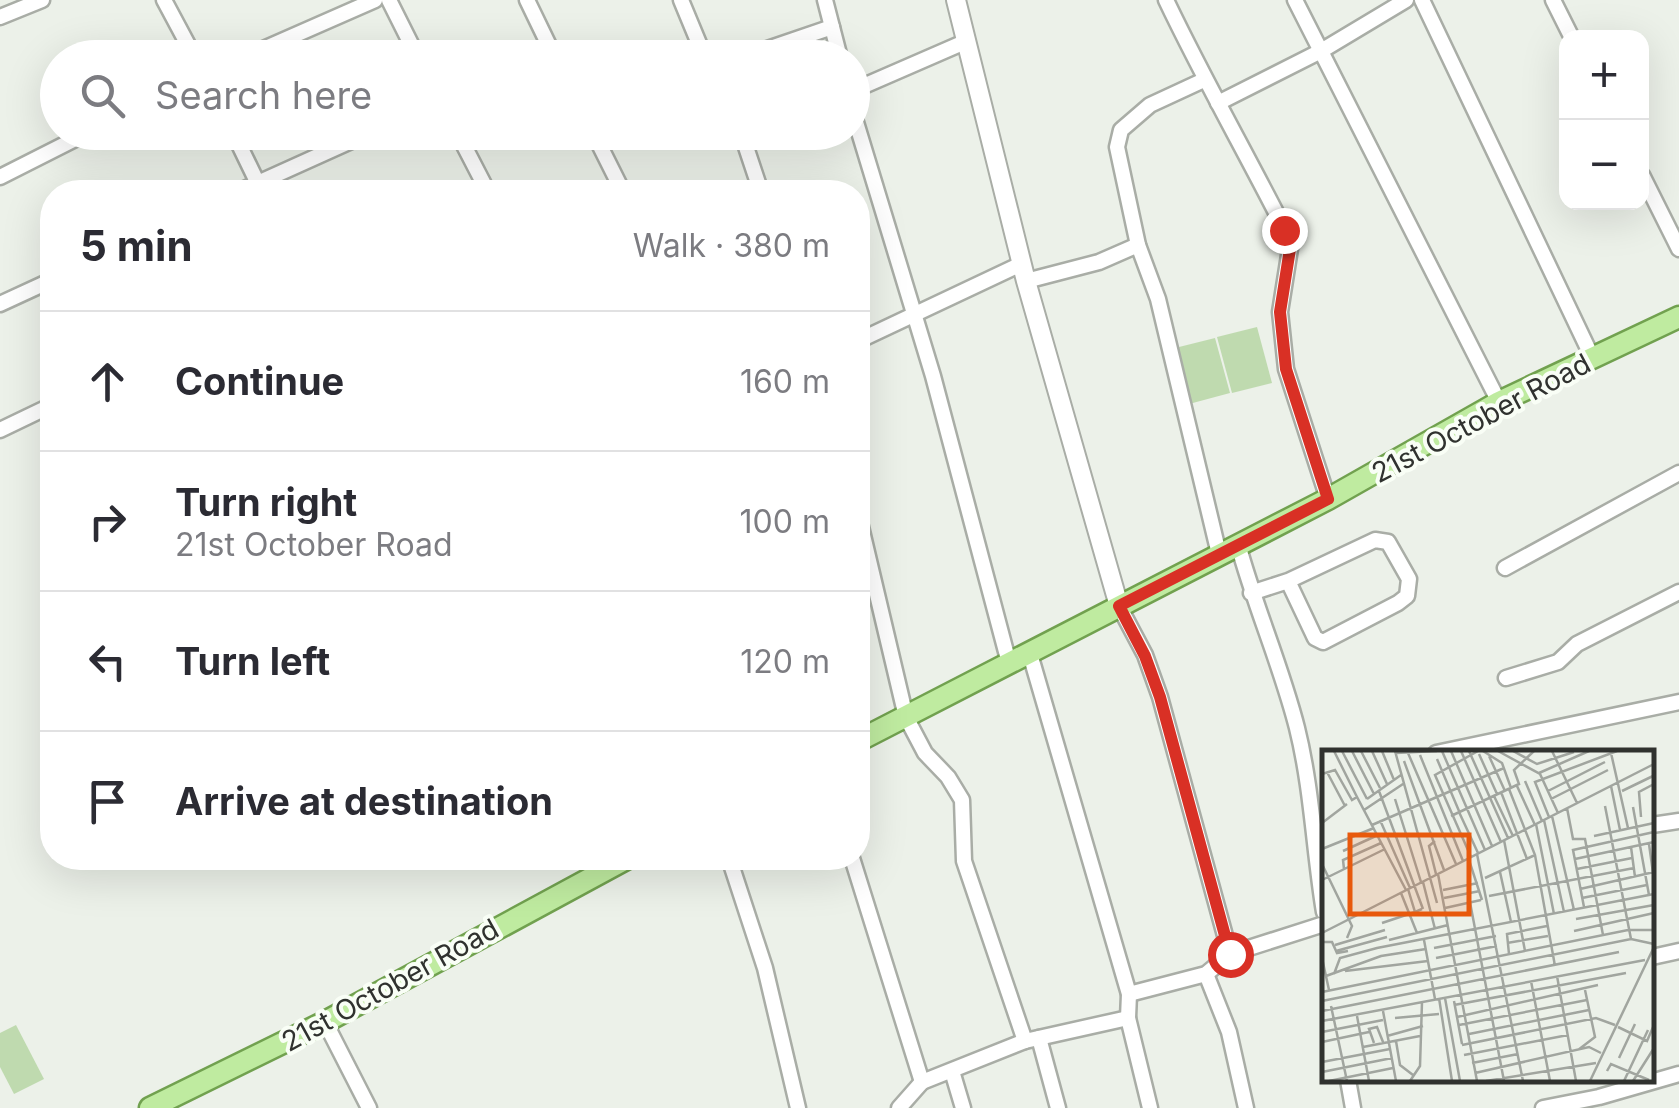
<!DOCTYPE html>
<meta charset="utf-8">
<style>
body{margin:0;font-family:Inter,sans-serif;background:#f2f2f3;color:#2b2b33}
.controls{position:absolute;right:30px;top:30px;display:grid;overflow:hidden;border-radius:20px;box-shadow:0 10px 40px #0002}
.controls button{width:90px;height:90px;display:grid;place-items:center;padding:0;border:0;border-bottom:2px solid #e1e1e2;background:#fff;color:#2b2b33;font:50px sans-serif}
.stop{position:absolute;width:30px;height:30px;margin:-22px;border:8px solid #d93025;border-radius:50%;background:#fff}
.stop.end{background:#d93025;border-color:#fff;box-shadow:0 2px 10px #0008}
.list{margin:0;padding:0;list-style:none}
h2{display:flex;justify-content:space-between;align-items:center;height:130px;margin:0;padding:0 40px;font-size:42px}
h2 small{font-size:32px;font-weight:400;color:#7c7c81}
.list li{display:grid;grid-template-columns:65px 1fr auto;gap:30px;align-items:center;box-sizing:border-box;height:140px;padding:0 40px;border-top:2px solid #e1e1e2}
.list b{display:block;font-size:38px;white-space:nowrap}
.list p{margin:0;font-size:32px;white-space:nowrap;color:#7c7c81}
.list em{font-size:32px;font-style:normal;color:#7c7c81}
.icon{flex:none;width:55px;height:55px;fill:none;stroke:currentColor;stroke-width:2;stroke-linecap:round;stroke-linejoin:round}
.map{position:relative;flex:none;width:1679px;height:1108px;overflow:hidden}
.search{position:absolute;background:#fff;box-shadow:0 10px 40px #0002;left:40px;top:40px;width:830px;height:110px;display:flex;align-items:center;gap:25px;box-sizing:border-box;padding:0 35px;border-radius:55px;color:#7c7c81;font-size:38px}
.panel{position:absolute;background:#fff;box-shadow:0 10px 40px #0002;left:40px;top:180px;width:830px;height:690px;border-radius:40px}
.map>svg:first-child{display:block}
</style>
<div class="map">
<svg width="1679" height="1108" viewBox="0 0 1679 1108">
<rect width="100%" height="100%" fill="#ecf1e9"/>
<g fill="#bfdaaf">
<path d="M1257,327L1272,383L1232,393L1217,337Z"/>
<path d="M1215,338L1230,393L1189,404L1175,348Z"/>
<path d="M16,1025L44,1079L14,1094L0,1067V1033Z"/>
</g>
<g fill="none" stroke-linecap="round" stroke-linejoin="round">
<g stroke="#a9ada6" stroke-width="19">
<g id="minor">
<path d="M164,0L195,58"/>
<path d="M389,0L418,58"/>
<path d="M527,0L555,58"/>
<path d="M681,0L705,58"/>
<path d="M825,0L840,58"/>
<path d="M1166,0C1203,78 1246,153 1285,230L1290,249L1280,312L1286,369L1328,499"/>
<path d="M1295,0L1499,402"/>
<path d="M1422,0L1593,359"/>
<path d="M1553,0L1572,38"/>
<path d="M0,17L42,0"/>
<path d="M243,58L375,0"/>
<path d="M741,58L832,27"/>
<path d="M1204,80L1150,105L1121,130L1117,147L1138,245L1158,299L1219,554"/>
<path d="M852,91L967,41"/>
<path d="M1218,103L1321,51L1406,0"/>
<path d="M852,109L933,376L1009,663"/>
<path d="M233,132L262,192"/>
<path d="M457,132L488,192"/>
<path d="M593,132L623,192"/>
<path d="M741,132L761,192"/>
<path d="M1642,175L1679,249"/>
<path d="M0,177L89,132"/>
<path d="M238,192L371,132"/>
<path d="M1026,281L1099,262L1138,245"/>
<path d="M0,304L52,280"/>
<path d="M858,341L1021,264"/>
<path d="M0,430L52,405"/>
<path d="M858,514L906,717L925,753L948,777L962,800L964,861L1025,1041"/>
<path d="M1238,544C1255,607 1281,665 1297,728C1312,788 1314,851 1324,912"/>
<path d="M1505,568L1679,473"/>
<path d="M1251,593L1288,581L1375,540L1388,542L1409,579L1407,596L1398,603L1323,642L1315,638L1288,581"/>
<path d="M1119,606L1145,655L1160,697L1230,954"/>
<path d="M1030,654L1129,994L1128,1018L1150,1108"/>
<path d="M1506,678L1558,662L1577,644L1679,592"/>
<path d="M1436,753L1679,702"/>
<path d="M1652,825L1679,821"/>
<path d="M729,858L765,968L798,1108"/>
<path d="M852,858L922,1082L1025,1041L1128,1018"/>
<path d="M1652,957L1679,951"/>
<path d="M1206,974L1229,1032L1246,1108"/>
<path d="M1129,994L1206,974L1230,954L1324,924"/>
<path d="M325,1022L369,1108"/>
<path d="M1039,1038L1058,1108"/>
<path d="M952,1071L963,1108"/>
<path d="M1348,1080L1353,1108"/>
<path d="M899,1108L922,1082"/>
<path d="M1543,1108L1599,1097L1679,1074"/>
</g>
</g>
<g stroke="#a9ada6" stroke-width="22">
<path id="tertiary" d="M956,0L1026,281L1119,606"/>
</g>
<g stroke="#71a14f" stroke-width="25">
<g id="primary">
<path d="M858,741L1328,499L1499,402L1679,317"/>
<path d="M150,1108L325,1022L628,858"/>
</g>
</g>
<use href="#minor" stroke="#fff" stroke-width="14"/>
<use href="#tertiary" stroke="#fff" stroke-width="18"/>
<use href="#primary" stroke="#bfeba0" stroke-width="20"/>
</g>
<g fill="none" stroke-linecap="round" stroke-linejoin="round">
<path stroke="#d93025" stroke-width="12" d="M1230,954L1160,697L1145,656L1119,606L1328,499L1286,369L1280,312L1290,249L1284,230"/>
</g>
<g text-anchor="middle" stroke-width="8" stroke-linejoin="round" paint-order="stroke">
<g font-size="28" fill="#30322f" stroke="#f9fef6">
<text transform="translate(1481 418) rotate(-28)" y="10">21st October Road</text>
<text transform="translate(390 985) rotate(-29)" y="10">21st October Road</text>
</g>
</g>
<g transform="translate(1322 750)">
<rect width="332" height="332" fill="#ecf1e9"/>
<path fill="none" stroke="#a1a59f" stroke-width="2.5" d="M12,1L35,47M20,1L45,49M30,1L52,44M39,1L58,38M50,1L65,34M60,1L72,30M73,1L115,153M120,1L163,100M129,1L170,96M139,1L179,92M147,1L186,88M161,1L180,13L189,38M176,1L218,24L236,63M191,1L215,14L252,2M230,1L255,53M74,3L115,1M86,3L134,114M289,3L306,78M157,4L175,44M98,5L141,111M167,6L183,41M115,9L137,61M82,11L122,120M5,22L23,56M217,23L267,1M0,24L13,20L30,50L35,47L84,140M203,31L220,71M195,36L213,75M289,36L298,80M187,39L213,105L233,216M57,41L101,159M226,41L283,12M300,41L331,26M179,42L205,109M172,46L191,86M45,49L79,25M73,49L99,132M229,49L286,20M283,56L309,189M311,57L327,145M245,58L251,89H263L281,185M42,60L81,34M137,62L156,103M129,66L197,34L192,20L212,1M230,66L252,160M227,67L213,32L295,1M319,67L317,42L332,34M58,70L88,138M222,70L242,162M0,73L25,54M214,74L232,164M50,75L182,18M272,86L332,73M182,90L203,201M113,91L107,96L114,124M327,94L332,130M309,97L313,127M0,99L52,78M21,101L56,85M155,104L201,331M149,107L113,25L156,1M253,109L332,92M147,110L160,150M0,114L30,176L25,188M22,119L21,110L59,93M255,119L310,108M178,122L189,172M116,124L155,331M163,128L213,105M0,130L63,99M101,132L113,179M86,139L93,162L100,159M258,139L332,122M121,140L156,133M79,143L95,183M167,146L312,118M147,147L182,331M122,148L158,141M260,148L325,135M262,157L251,100L332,82M123,158L159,150M254,169L332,155M60,173L93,162M252,181L332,163M0,183L332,14M67,190L126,175M102,190L113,249M0,192H10L15,203L26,201M185,193L226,186M13,195L63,180M112,198L174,186M14,201L65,187M187,204L185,184L225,176M0,208L7,240M114,208L175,196M23,221L106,211M12,224L18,208L55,198L332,144M4,226L59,206L104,199M235,226L254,331M209,231L228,331M0,242L306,180H332M117,248L130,331M123,248L138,331M0,251L309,189L332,194M132,251L140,294M132,255L304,223M9,256L25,331M0,261L297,202M61,261L74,331M35,266L47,331M135,267L276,235M73,268L117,264M0,271L323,210M137,275L265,250M296,277L325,291L332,275M0,282L61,270M147,284L267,260M65,286L101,276M74,291L78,315L91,325M0,292L47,282M52,293L47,279L55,277L61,292M140,295L274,268L293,275M41,297L98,286M256,300L273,287L263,240M142,305L246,285M297,308L313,274M0,312L68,299M150,313L196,304M285,321L289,314L327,330M0,322L70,308M153,323L267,297L279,303M7,331L71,318M88,331L98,316L100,252M164,331L274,313M268,331L332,197M302,331L326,280M311,331L332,298"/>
<path fill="#e8590c" fill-opacity="0.15" stroke="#e8590c" stroke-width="5" d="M28,85H147V164H28Z"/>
<rect width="332" height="332" fill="none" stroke="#30322f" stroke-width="5"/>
</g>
</svg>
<div class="controls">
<button>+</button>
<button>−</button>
</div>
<div class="stop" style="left:1230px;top:954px"></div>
<div class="stop end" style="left:1284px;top:230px"></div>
<div class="search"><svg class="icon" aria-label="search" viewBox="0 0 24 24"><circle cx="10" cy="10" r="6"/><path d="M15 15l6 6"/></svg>Search here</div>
<section class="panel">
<h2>5 min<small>Walk · 380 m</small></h2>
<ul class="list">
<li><svg class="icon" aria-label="ahead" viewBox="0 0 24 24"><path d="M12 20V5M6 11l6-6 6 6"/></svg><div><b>Continue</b></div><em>160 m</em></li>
<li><svg class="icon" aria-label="right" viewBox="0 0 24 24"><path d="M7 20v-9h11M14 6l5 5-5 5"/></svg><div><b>Turn right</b><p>21st October Road</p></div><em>100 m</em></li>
<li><svg class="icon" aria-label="left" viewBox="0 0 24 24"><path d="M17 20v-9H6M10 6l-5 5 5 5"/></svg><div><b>Turn left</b></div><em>120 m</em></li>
<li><svg class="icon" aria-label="arrive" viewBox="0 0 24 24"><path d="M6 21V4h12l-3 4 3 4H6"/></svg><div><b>Arrive at destination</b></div></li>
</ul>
</section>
</div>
